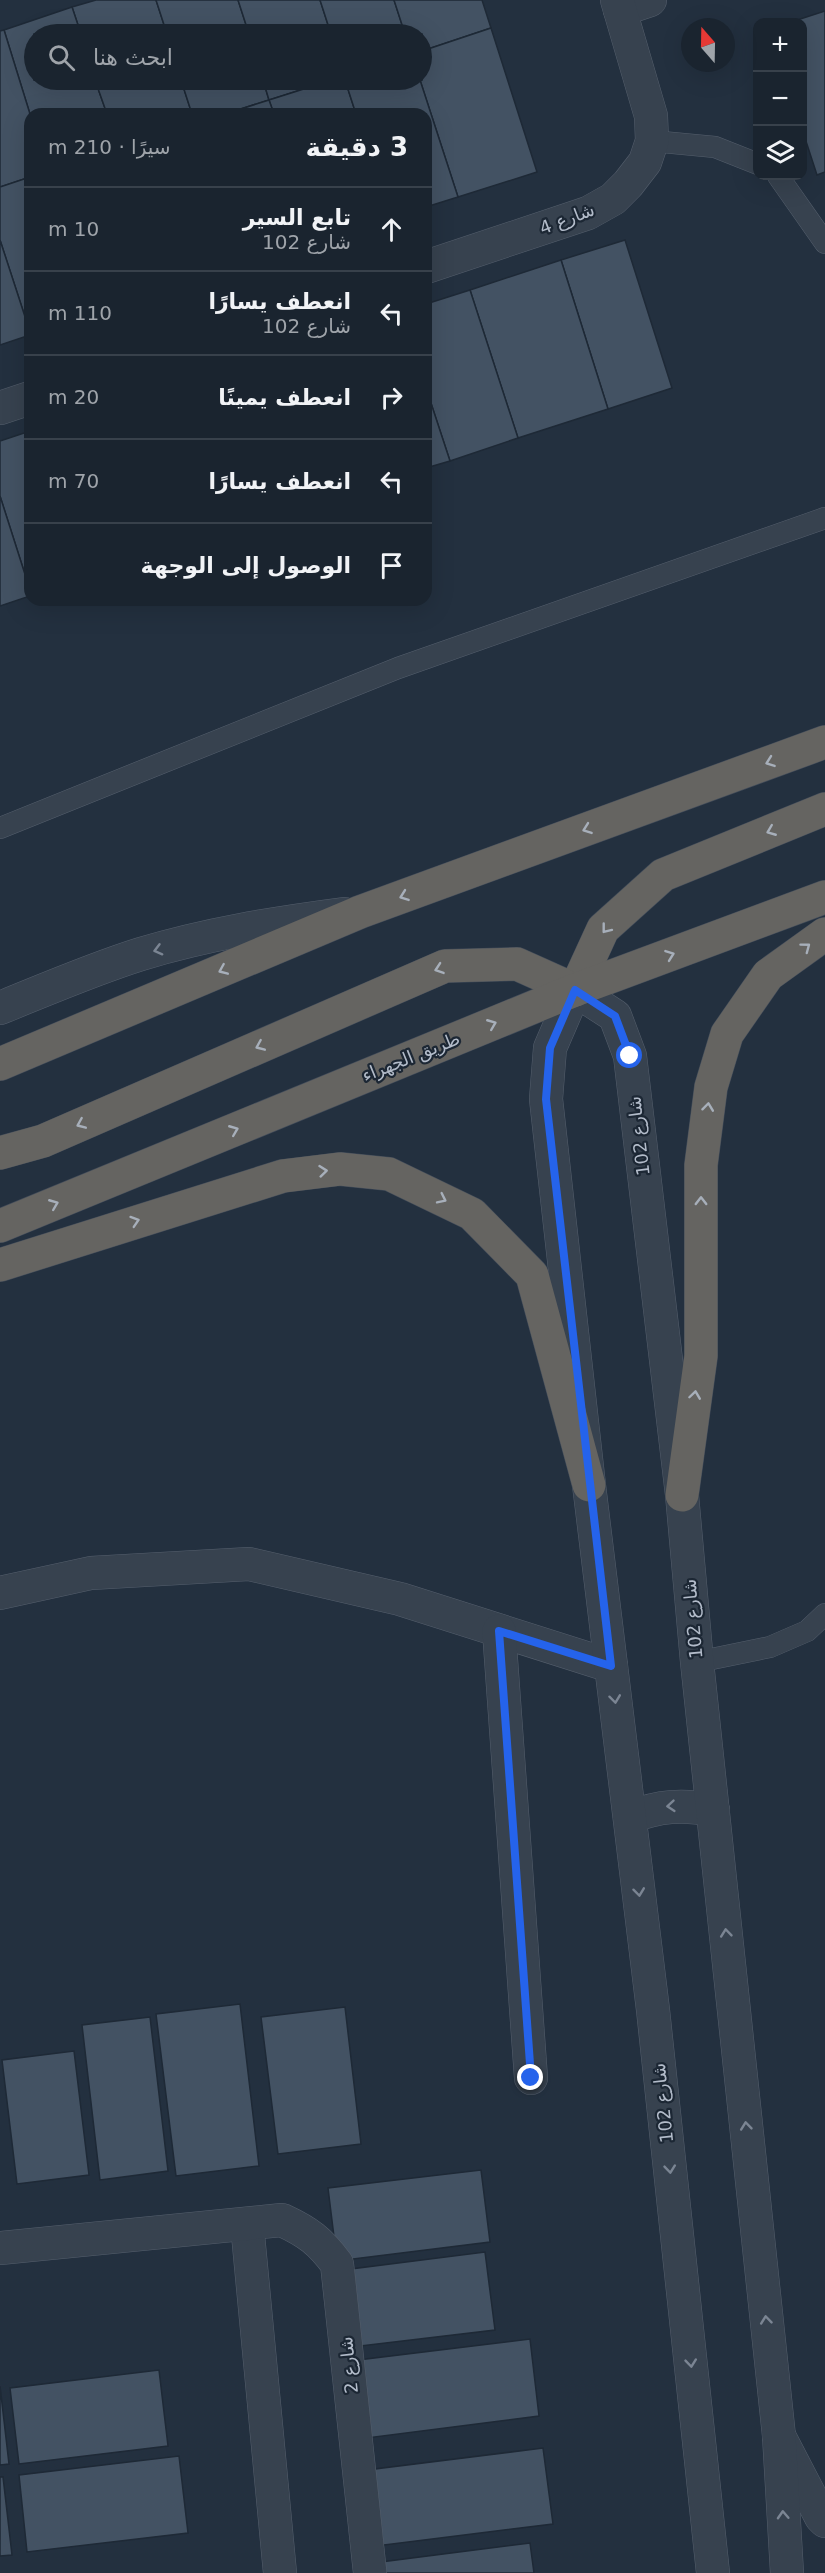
<!DOCTYPE html>
<html lang="ar">
<meta charset="utf-8">
<style>
body{margin:0;font-family:"DejaVu Sans","Noto Sans Arabic",sans-serif;background:#27303b;color:#f1f3f6;direction:rtl}
.controls{position:absolute;right:18px;top:18px;display:grid;overflow:hidden;border-radius:12px;box-shadow:0 6px 24px #0002}
.controls button{width:54px;height:54px;display:grid;place-items:center;padding:0;border:0;border-bottom:2px solid #38414b;background:#1a242f;color:#f1f3f6;font:30px sans-serif}
.compass{position:absolute;left:681px;top:18px;width:54px;height:54px;border-radius:50%;background:#1a242f;box-shadow:0 6px 24px #0002;rotate:340deg}
.stop{position:absolute;width:18px;height:18px;margin:-14px;border:4px solid #2563eb;border-radius:50%;background:#fff}
.stop.end{background:#2563eb;border-color:#fff;box-shadow:0 2px 6px #0008}
.list{margin:0;padding:0;list-style:none}
h2{display:flex;justify-content:space-between;align-items:center;height:78px;margin:0;padding:0 24px;font-size:26px}
h2 small{font-size:20px;font-weight:400;color:#9fa4aa}
.list li{display:grid;grid-template-columns:39px 1fr auto;gap:18px;align-items:center;box-sizing:border-box;height:84px;padding:0 24px;border-top:2px solid #38414b}
.list b{display:block;font-size:22px;white-space:nowrap}
.list p{margin:0;font-size:20px;white-space:nowrap;color:#9fa4aa}
.list em{font-size:20px;font-style:normal;color:#9fa4aa}
.icon{flex:none;width:33px;height:33px;fill:none;stroke:currentColor;stroke-width:2;stroke-linecap:round;stroke-linejoin:round}
.map{position:relative;flex:none;width:825px;height:2573px;overflow:hidden;direction:ltr}
.search{position:absolute;background:#1a242f;box-shadow:0 6px 24px #0002;left:24px;top:24px;width:408px;height:66px;display:flex;align-items:center;gap:15px;box-sizing:border-box;padding:0 21px;border-radius:33px;color:#9fa4aa;font-size:22px}
.panel{position:absolute;background:#1a242f;box-shadow:0 6px 24px #0002;left:24px;top:108px;width:408px;height:498px;border-radius:18px;direction:rtl}
.map>svg:first-child{display:block}
</style>
<div class="map">
<svg width="825" height="2573" viewBox="0 0 825 2573">
<rect width="100%" height="100%" fill="#23303f"/>
<g fill="#435263" stroke="#1e2936" stroke-width="1.5">
<path d="M96,0H156L167,34H81L72,7Z"/>
<path d="M156,0H238L249,34H167Z"/>
<path d="M238,0H320L331,34H249Z"/>
<path d="M320,0H394L405,34H331Z"/>
<path d="M394,0H482L491,28L422,51V34H405Z"/>
<path d="M72,7L81,34H34V80H95L107,114H30L4,30Z"/>
<path d="M825,11V172L817,175L802,129V22H791Z"/>
<path d="M491,28L537,172L458,197L420,80H422V51Z"/>
<path d="M4,30L30,114V177L0,187V31Z"/>
<path d="M95,80H181L192,114H107Z"/>
<path d="M181,80H263L269,100L225,114H192Z"/>
<path d="M263,80H332L269,100Z"/>
<path d="M332,80H345L356,114H274L269,100Z"/>
<path d="M345,80H420L458,197L426,207V114H356Z"/>
<path d="M269,100L274,114H225Z"/>
<path d="M30,177V332L0,240V187Z"/>
<path d="M0,240L30,332V335L0,345Z"/>
<path d="M625,240L672,388L608,409L561,260Z"/>
<path d="M561,260L608,409L518,438L470,290Z"/>
<path d="M470,290L518,438L450,461L426,388V304Z"/>
<path d="M426,388L450,461L426,468Z"/>
<path d="M30,431V590L0,496V441Z"/>
<path d="M0,496L30,590V596L0,606Z"/>
<path d="M240,2004L259,2166L176,2176L156,2014Z"/>
<path d="M345,2007L361,2144L278,2154L261,2017Z"/>
<path d="M150,2017L168,2171L100,2180L82,2025Z"/>
<path d="M74,2051L89,2175L17,2184L2,2060Z"/>
<path d="M481,2170L490,2242L337,2261L328,2188Z"/>
<path d="M485,2252L495,2330L352,2347L343,2270Z"/>
<path d="M530,2339L539,2416L367,2438L358,2360Z"/>
<path d="M159,2370L168,2446L19,2464L10,2388Z"/>
<path d="M0,2386L9,2464L0,2465Z"/>
<path d="M543,2448L553,2524L376,2546L367,2470Z"/>
<path d="M179,2456L188,2533L27,2552L19,2475Z"/>
<path d="M0,2477H3L12,2555L0,2556Z"/>
<path d="M530,2543L534,2573H374L373,2563Z"/>
</g>
<g fill="none" stroke-linecap="round" stroke-linejoin="round">
<g stroke="#555f6d" stroke-width="22">
<g id="service">
<path d="M652,141L715,147L758,164"/>
<path d="M778,176L825,243"/>
<path d="M0,828L398,668L825,518"/>
<path d="M697,1662L770,1647L807,1631L825,1614"/>
</g>
</g>
<g stroke="#555f6d" stroke-width="34">
<g id="minor">
<path d="M620,10L650,0"/>
<path d="M426,267L588,213L613,199L628,184L645,162L652,141L651,116L617,0"/>
<path d="M0,408L30,398"/>
<path d="M0,1008C47,989 93,969 141,954C207,934 275,923 344,914"/>
<path d="M0,1593L91,1573L249,1564L400,1599L611,1666"/>
<path d="M499,1631L531,2078"/>
<path d="M247,2224L280,2573"/>
<path d="M0,2248L282,2220C308,2232 320,2241 337,2264L370,2573"/>
<path d="M779,2436L821,2517L825,2521"/>
</g>
</g>
<g stroke="#555f6d" stroke-width="34">
<g id="tertiary">
<path d="M630,1817C659,1806 682,1804 713,1810"/>
<path d="M713,2573L653,2010L589,1485L546,1099L550,1048L575,990L615,1016L630,1056L682,1495L697,1662L779,2436L787,2573"/>
</g>
</g>
<g stroke="#424c5a" stroke-width="34">
<g id="trunk">
<path d="M575,990L603,929L663,875L825,809"/>
<path d="M0,1064L360,912L825,742"/>
<path d="M0,1153L43,1141L445,966L517,964L575,990"/>
<path d="M0,1226L575,990L825,897"/>
<path d="M0,1265L283,1176L340,1169L389,1174L472,1214L532,1275L589,1485"/>
<path d="M682,1495L701,1356V1165L711,1087L727,1034L768,975L825,934"/>
</g>
</g>
<use href="#service" stroke="#37424f" stroke-width="21"/>
<use href="#minor" stroke="#37424f" stroke-width="33"/>
<use href="#tertiary" stroke="#37424f" stroke-width="33"/>
<use href="#trunk" stroke="#656461" stroke-width="33"/>
</g>
<defs><path id="oneway-chevron" d="M-2-3.5L2.5 0L-2 3.5" fill="none" stroke-width="1.6" stroke-linecap="round" stroke-linejoin="round" transform="scale(1.5)"/></defs>
<g stroke="#a7afba">
<use href="#oneway-chevron" transform="translate(770 762) rotate(160)"/>
<use href="#oneway-chevron" transform="translate(587 829) rotate(160)"/>
<use href="#oneway-chevron" transform="translate(771 831) rotate(158)"/>
<use href="#oneway-chevron" transform="translate(404 896) rotate(160)"/>
<use href="#oneway-chevron" transform="translate(606 929) rotate(128)"/>
<use href="#oneway-chevron" transform="translate(806 947) rotate(-37)"/>
<use href="#oneway-chevron" transform="translate(670 955) rotate(-20)"/>
<use href="#oneway-chevron" transform="translate(439 969) rotate(161)"/>
<use href="#oneway-chevron" transform="translate(223 970) rotate(157)"/>
<use href="#oneway-chevron" transform="translate(492 1024) rotate(-22)"/>
<use href="#oneway-chevron" transform="translate(260 1046) rotate(157)"/>
<use href="#oneway-chevron" transform="translate(708 1107) rotate(-83)"/>
<use href="#oneway-chevron" transform="translate(81 1124) rotate(157)"/>
<use href="#oneway-chevron" transform="translate(234 1130) rotate(-22)"/>
<use href="#oneway-chevron" transform="translate(323 1171) rotate(-6)"/>
<use href="#oneway-chevron" transform="translate(442 1199) rotate(26)"/>
<use href="#oneway-chevron" transform="translate(701 1201) rotate(-90)"/>
<use href="#oneway-chevron" transform="translate(54 1204) rotate(-22)"/>
<use href="#oneway-chevron" transform="translate(135 1221) rotate(-18)"/>
<use href="#oneway-chevron" transform="translate(695 1395) rotate(-82)"/>
</g>
<g stroke="#7b8593">
<use href="#oneway-chevron" transform="translate(158 950) rotate(165)"/>
<use href="#oneway-chevron" transform="translate(615 1699) rotate(83)"/>
<use href="#oneway-chevron" transform="translate(671 1806) rotate(175)"/>
<use href="#oneway-chevron" transform="translate(639 1892) rotate(83)"/>
<use href="#oneway-chevron" transform="translate(726 1933) rotate(-96)"/>
<use href="#oneway-chevron" transform="translate(746 2126) rotate(-96)"/>
<use href="#oneway-chevron" transform="translate(670 2169) rotate(84)"/>
<use href="#oneway-chevron" transform="translate(766 2320) rotate(-96)"/>
<use href="#oneway-chevron" transform="translate(691 2363) rotate(84)"/>
<use href="#oneway-chevron" transform="translate(783 2515) rotate(-93)"/>
</g>
<g fill="none" stroke-linecap="round" stroke-linejoin="round">
<path stroke="#2563eb" stroke-width="8" d="M531,2078L499,1631L611,1666L546,1099L550,1048L575,990L615,1016L630,1056"/>
</g>
<g text-anchor="middle" stroke-width="4.5" stroke-linejoin="round" paint-order="stroke">
<g font-size="18" fill="#b3bcca" stroke="#1c2734">
<text transform="translate(567 219) rotate(-21)" y="6">شارع 4</text>
<text transform="translate(411 1057) rotate(-22)" y="6">طريق الجهراء</text>
<text transform="translate(639 1136) rotate(-97)" y="6">شارع 102</text>
<text transform="translate(693 1619) rotate(-95)" y="6">شارع 102</text>
<text transform="translate(663 2103) rotate(-96)" y="6">شارع 102</text>
<text transform="translate(349 2365) rotate(-96)" y="6">شارع 2</text>
</g>
</g>
</svg>
<div class="controls">
<button>+</button>
<button>−</button>
<button><svg class="icon" aria-label="layers" viewBox="0 0 24 24"><path d="M12 4l9 5-9 5-9-5zM3 14l9 5 9-5"/></svg></button>
</div>
<svg class="compass" viewBox="-18 -18 36 36"><path d="M0-13l5 13h-10z" fill="#e53935"/><path d="M0 13l5-13h-10z" fill="#9fa4aa"/></svg>
<div class="stop" style="left:630px;top:1056px"></div>
<div class="stop end" style="left:531px;top:2078px"></div>
<div class="search"><svg class="icon" aria-label="search" viewBox="0 0 24 24"><circle cx="10" cy="10" r="6"/><path d="M15 15l6 6"/></svg>ابحث هنا</div>
<section class="panel">
<h2>3 دقيقة<small>سيرًا · 210 m</small></h2>
<ul class="list">
<li><svg class="icon" aria-label="ahead" viewBox="0 0 24 24"><path d="M12 20V5M6 11l6-6 6 6"/></svg><div><b>تابع السير</b><p>شارع 102</p></div><em>10 m</em></li>
<li><svg class="icon" aria-label="left" viewBox="0 0 24 24"><path d="M17 20v-9H6M10 6l-5 5 5 5"/></svg><div><b>انعطف يسارًا</b><p>شارع 102</p></div><em>110 m</em></li>
<li><svg class="icon" aria-label="right" viewBox="0 0 24 24"><path d="M7 20v-9h11M14 6l5 5-5 5"/></svg><div><b>انعطف يمينًا</b></div><em>20 m</em></li>
<li><svg class="icon" aria-label="left" viewBox="0 0 24 24"><path d="M17 20v-9H6M10 6l-5 5 5 5"/></svg><div><b>انعطف يسارًا</b></div><em>70 m</em></li>
<li><svg class="icon" aria-label="arrive" viewBox="0 0 24 24"><path d="M6 21V4h12l-3 4 3 4H6"/></svg><div><b>الوصول إلى الوجهة</b></div></li>
</ul>
</section>
</div>
